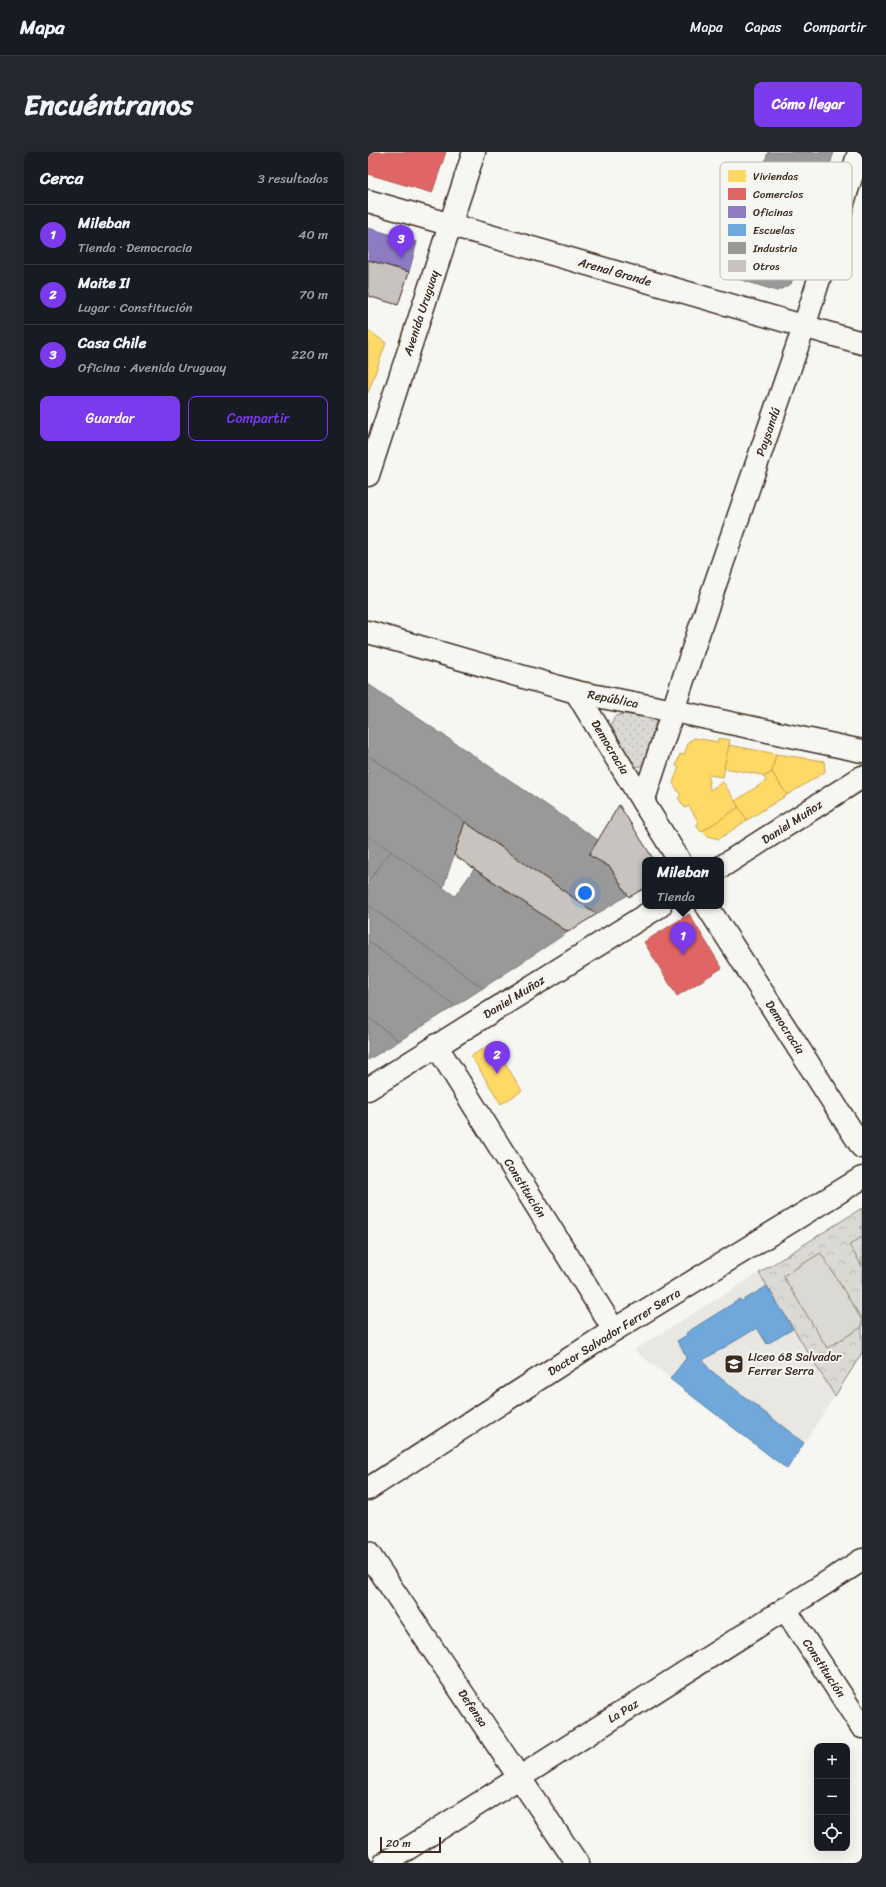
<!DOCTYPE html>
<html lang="es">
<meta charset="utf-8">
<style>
body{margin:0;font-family:Sriracha,sans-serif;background:#242831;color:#f1f3f6}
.controls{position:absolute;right:12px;bottom:12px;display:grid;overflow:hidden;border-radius:8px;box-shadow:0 4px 16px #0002}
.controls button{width:36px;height:36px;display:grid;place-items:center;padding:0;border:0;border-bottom:1px solid #363941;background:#171b24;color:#f1f3f6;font:20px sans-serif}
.scale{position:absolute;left:12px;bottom:10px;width:61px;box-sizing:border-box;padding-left:4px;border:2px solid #3b2a1e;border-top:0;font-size:11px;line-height:14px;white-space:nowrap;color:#3b2a1e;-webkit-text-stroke:3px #f6f6f2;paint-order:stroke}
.you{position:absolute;left:217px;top:741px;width:14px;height:14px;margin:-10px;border:3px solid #fff;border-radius:50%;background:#1a73e8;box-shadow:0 0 0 6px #1a73e833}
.badge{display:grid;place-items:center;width:26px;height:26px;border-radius:50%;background:#7c3aed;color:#fff;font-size:13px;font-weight:700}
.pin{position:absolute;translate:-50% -33px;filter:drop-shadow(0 1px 2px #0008)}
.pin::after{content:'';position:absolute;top:21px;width:14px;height:12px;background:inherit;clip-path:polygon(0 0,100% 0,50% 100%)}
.popup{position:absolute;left:274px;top:705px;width:82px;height:52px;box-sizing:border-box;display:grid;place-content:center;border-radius:8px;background:#171b24;filter:drop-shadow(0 1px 3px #0005);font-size:13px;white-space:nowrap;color:#9ea1a6}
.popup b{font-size:15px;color:#f1f3f6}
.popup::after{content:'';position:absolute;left:50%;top:100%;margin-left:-8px;border:8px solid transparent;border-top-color:#171b24}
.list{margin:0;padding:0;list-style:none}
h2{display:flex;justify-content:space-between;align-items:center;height:52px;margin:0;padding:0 16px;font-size:17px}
h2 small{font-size:13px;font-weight:400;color:#9ea1a6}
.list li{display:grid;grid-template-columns:26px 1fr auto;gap:12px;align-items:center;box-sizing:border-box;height:60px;padding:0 16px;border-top:1px solid #363941}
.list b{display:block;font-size:15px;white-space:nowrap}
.list p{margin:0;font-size:13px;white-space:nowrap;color:#9ea1a6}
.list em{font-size:13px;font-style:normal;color:#9ea1a6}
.actions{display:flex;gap:8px;padding:12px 16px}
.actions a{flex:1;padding:9px 0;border:1px solid #7c3aed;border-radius:8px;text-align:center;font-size:14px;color:#7c3aed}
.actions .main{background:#7c3aed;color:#fff}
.icon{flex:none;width:22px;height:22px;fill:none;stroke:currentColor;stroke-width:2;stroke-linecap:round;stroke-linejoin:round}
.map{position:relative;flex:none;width:494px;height:1711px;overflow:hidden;border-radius:8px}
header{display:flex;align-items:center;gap:24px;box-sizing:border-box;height:56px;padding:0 20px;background:#171b24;border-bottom:1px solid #363941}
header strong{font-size:19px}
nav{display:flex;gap:22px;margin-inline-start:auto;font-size:14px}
.intro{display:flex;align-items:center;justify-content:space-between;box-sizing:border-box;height:96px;padding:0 24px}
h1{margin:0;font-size:28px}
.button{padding:10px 18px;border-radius:8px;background:#7c3aed;color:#fff;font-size:14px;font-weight:700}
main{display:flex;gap:24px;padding:0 24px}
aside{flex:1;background:#171b24;border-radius:8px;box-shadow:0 4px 16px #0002}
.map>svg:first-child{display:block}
</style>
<header>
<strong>Mapa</strong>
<nav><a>Mapa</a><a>Capas</a><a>Compartir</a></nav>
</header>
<div class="intro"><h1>Encuéntranos</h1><a class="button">Cómo llegar</a></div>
<main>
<aside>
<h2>Cerca<small>3 resultados</small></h2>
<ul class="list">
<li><span class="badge">1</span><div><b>Mileban</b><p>Tienda · Democracia</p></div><em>40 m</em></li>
<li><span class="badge">2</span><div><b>Maite II</b><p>Lugar · Constitución</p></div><em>70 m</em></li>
<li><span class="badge">3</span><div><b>Casa Chile</b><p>Oficina · Avenida Uruguay</p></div><em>220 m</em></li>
</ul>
<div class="actions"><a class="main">Guardar</a><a>Compartir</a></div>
</aside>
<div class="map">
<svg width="494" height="1711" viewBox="0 0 494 1711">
<defs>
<pattern id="grass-dots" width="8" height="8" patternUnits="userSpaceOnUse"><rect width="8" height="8" fill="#dad9d3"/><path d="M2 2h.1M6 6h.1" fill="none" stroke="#bcbab5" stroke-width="1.8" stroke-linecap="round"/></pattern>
<pattern id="park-crowns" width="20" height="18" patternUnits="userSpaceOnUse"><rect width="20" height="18" fill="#dad9d3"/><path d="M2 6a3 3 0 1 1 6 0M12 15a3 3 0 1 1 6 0" fill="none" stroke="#bcbab5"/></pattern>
</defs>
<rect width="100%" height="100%" fill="#f6f6f2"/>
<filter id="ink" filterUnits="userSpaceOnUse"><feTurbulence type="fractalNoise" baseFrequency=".025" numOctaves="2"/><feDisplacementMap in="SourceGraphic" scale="8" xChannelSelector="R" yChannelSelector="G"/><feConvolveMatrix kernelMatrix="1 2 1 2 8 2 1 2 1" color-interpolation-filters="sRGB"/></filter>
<g filter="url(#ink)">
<path fill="#e8e7e2" d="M391,1121L467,1244L419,1317L266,1198Z"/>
<path fill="url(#grass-dots)" stroke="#8a8278" d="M255,562C267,564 288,563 289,578L276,612L270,615L264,612L243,573L246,565Z"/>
<path fill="url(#park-crowns)" stroke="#8a8278" d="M494,1056V1201L467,1244L391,1121Z"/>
<g fill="#dad9d3" stroke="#8a8278">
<path d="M494,1085V1114L481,1093Z"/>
<path d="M453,1101L494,1168V1175L459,1196L415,1124Z"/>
</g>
<g fill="#ffd966" stroke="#c4a450">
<path d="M0,178L18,191L0,241Z"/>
<path d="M327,586L350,590V586L362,588L355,625L340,623L342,638L355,630L371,655L333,680L328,673L331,671L321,654L317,656L310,646L313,644L305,631L311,615L308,614L312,602L316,603L321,589Z"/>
<path d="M361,593L408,602L404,620L396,625L394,623L356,616Z"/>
<path d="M408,602L456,609L457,620L419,643L404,620Z"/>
<path d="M404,620L419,643L379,668L367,649L398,629L396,625Z"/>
<path d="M371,655L379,668L351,687L339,684L335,679Z"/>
<path d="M125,891L154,939L133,952L103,904Z"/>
</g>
<g fill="#e06666" stroke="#ae5450">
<path d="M0,0H78L64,41L0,22Z"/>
<path d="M321,762L354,816L309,844L276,790Z"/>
</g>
<path fill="#8e7cc3" stroke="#756392" d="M0,76L49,90L41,120L0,108Z"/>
<path fill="#6fa8dc" stroke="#5f82a3" d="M399,1134L425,1177L399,1192L389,1176L335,1208L341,1217L436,1291L419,1317L302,1227L319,1205L309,1189L319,1183L318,1181L372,1147L374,1149Z"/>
<g fill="#999" stroke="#7d7874">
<path d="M400,0H466L423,132L409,139L361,124Z"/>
<path d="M0,532L230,688L221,703L242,715L260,743L229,762L0,603Z"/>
<path d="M0,604L97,670L75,736L0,684Z"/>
<path d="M0,684L23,699L0,730Z"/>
<path d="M23,699L87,744L106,717L200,780L115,836L0,753V730Z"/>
<path d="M0,753L115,836L87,854L0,789Z"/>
<path d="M0,789L87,854L31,889L0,865Z"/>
<path d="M0,865L31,889L0,908Z"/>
</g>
<g fill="#c8c3be" stroke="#3b2a1e">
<path d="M0,108L41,120L30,153L0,144Z"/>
<path d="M251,653L286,708H277V736L261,745L242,715L221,703Z"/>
<path d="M97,670L229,762L200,780L86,703Z"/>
</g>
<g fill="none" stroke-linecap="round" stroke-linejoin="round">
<g stroke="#3b2a1e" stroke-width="25">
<g id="street">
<path d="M0,49L494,191"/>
<path d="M0,480L208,540L306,559L494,599"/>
<path d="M208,540L275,650"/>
<path d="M353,715L494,625"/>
<path d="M339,754L494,995"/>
<path d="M68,893L246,1178"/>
<path d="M0,1401L209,1711"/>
<path d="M417,1457L494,1575"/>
<path d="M17,1711L494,1408"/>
</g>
</g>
<g stroke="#3b2a1e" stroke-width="25">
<g id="secondary">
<path d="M0,323L106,0"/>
<path d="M311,708L275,650L331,479L436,175L491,0"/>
<path d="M0,937L292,754"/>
<path d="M0,1337L246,1178L494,1026"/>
</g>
</g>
<use href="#street" stroke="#f6f6f2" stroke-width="22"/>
<use href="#secondary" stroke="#f6f6f2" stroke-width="22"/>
</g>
</g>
<defs>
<g id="school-square" transform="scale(1)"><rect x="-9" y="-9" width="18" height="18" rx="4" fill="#3b2a1e" stroke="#f6f6f2"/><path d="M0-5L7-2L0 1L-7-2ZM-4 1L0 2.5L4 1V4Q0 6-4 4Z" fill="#fff"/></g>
</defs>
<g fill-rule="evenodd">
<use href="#school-square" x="366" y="1212"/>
</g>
<g text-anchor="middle" stroke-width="4" stroke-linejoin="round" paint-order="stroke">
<g font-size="12" fill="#3b2a1e" stroke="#f6f6f2">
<text transform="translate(247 120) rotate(16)" y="4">Arenal Grande</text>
<text transform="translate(53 161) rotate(-72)" y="4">Avenida Uruguay</text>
<text transform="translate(400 280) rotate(-71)" y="4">Paysandú</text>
<text transform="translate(245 547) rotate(11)" y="4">República</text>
<text transform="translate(242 595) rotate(59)" y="4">Democracia</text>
<text transform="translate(424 670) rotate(-33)" y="4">Daniel Muñoz</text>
<text transform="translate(146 845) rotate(-32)" y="4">Daniel Muñoz</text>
<text transform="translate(417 875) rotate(57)" y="4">Democracia</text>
<text transform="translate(157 1036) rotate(58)" y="4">Constitución</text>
<text transform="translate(246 1180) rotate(-32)" y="4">Doctor Salvador Ferrer Serra</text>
<text transform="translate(456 1516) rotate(57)" y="4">Constitución</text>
<text transform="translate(105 1556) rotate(56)" y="4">Defensa</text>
<text transform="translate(255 1559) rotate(-32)" y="4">La Paz</text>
</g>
<g font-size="12" fill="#3b2a1e" stroke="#f6f6f2" text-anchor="start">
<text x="380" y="1209">Liceo 68 Salvador<tspan x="380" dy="14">Ferrer Serra</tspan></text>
</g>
</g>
<rect x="352" y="10" width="132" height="118" rx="6" fill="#f6f6f2" stroke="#beb9b2" stroke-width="1"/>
<rect x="360" y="18" width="18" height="12" fill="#ffd966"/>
<rect x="360" y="36" width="18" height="12" fill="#e06666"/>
<rect x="360" y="54" width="18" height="12" fill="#8e7cc3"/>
<rect x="360" y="72" width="18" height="12" fill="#6fa8dc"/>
<rect x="360" y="90" width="18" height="12" fill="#999"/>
<rect x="360" y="108" width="18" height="12" fill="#c8c3be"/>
<g font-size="11" fill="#3b2a1e">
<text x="385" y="28">Viviendas</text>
<text x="385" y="46">Comercios</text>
<text x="385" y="64">Oficinas</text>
<text x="385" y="82">Escuelas</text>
<text x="385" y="100">Industria</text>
<text x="385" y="118">Otros</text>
</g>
</svg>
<div class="controls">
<button>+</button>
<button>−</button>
<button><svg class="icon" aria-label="locate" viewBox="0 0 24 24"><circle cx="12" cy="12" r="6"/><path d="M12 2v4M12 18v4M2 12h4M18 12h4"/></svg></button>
</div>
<div class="scale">20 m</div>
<div class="you"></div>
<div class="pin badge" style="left:315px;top:803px">1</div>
<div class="popup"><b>Mileban</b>Tienda</div>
<div class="pin badge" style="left:129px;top:922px">2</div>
<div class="pin badge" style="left:33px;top:106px">3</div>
</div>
</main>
